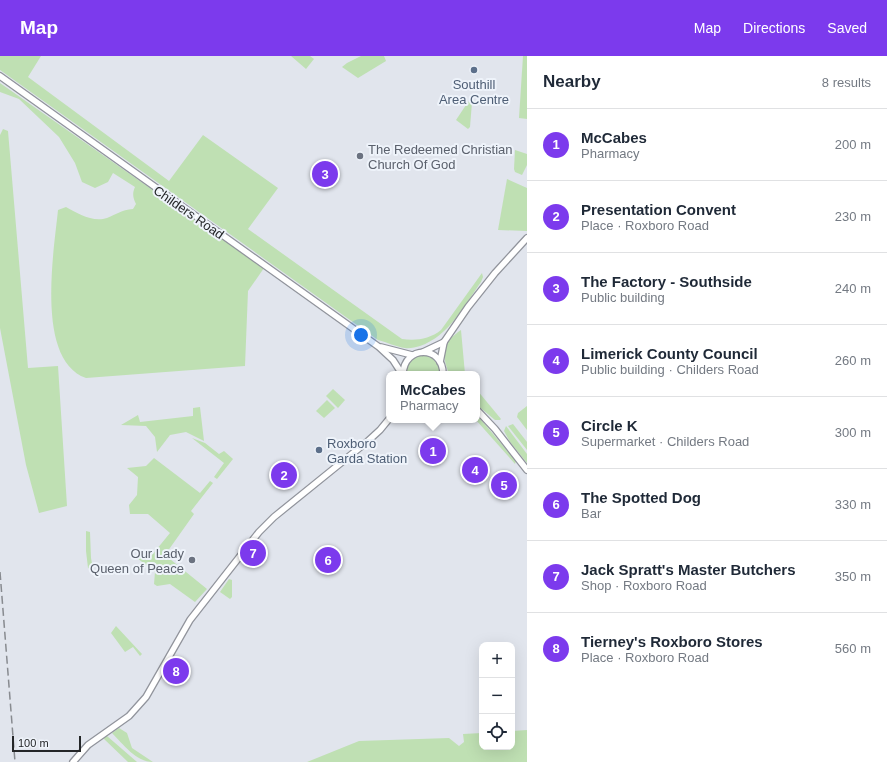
<!DOCTYPE html>
<meta charset="utf-8">
<style>
body{margin:0;font-family:Arial,sans-serif;background:#f6f6f7;color:#1f2937}
.controls{position:absolute;right:12px;bottom:12px;display:grid;overflow:hidden;border-radius:8px;box-shadow:0 4px 16px #0002}
.controls button{width:36px;height:36px;display:grid;place-items:center;padding:0;border:0;border-bottom:1px solid #e0e1e3;background:#fff;color:#1f2937;font:20px sans-serif}
.scale{position:absolute;left:12px;bottom:10px;width:69px;box-sizing:border-box;padding-left:4px;border:2px solid #242628;border-top:0;font-size:11px;line-height:14px;white-space:nowrap;color:#242628;-webkit-text-stroke:3px #eef3fa;paint-order:stroke}
.you{position:absolute;left:361px;top:279px;width:14px;height:14px;margin:-10px;border:3px solid #fff;border-radius:50%;background:#1a73e8;box-shadow:0 0 0 6px #1a73e833}
.badge{display:grid;place-items:center;width:26px;height:26px;border-radius:50%;background:#7c3aed;color:#fff;font-size:13px;font-weight:700}
.pin{position:absolute;translate:-50% -50%;border:2px solid #fff;box-shadow:0 1px 4px #0006}
.popup{position:absolute;left:386px;top:315px;width:94px;height:52px;box-sizing:border-box;display:grid;place-content:center;border-radius:8px;background:#fff;filter:drop-shadow(0 1px 3px #0005);font-size:13px;white-space:nowrap;color:#747a83}
.popup b{font-size:15px;color:#1f2937}
.popup::after{content:'';position:absolute;left:50%;top:100%;margin-left:-8px;border:8px solid transparent;border-top-color:#fff}
.list{margin:0;padding:0;list-style:none}
h2{display:flex;justify-content:space-between;align-items:center;height:52px;margin:0;padding:0 16px;font-size:17px}
h2 small{font-size:13px;font-weight:400;color:#747a83}
.list li{display:grid;grid-template-columns:26px 1fr auto;gap:12px;align-items:center;box-sizing:border-box;height:72px;padding:0 16px;border-top:1px solid #e0e1e3}
.list b{display:block;font-size:15px;white-space:nowrap}
.list p{margin:0;font-size:13px;white-space:nowrap;color:#747a83}
.list em{font-size:13px;font-style:normal;color:#747a83}
.icon{flex:none;width:22px;height:22px;fill:none;stroke:currentColor;stroke-width:2;stroke-linecap:round;stroke-linejoin:round}
.map{position:relative;flex:none;width:527px;height:706px;overflow:hidden}
header{display:flex;align-items:center;gap:24px;box-sizing:border-box;height:56px;padding:0 20px;background:#7c3aed;color:#fff}
header strong{font-size:19px}
nav{display:flex;gap:22px;margin-inline-start:auto;font-size:14px}
main{display:flex}
aside{flex:1;background:#fff}
.map>svg:first-child{display:block}
</style>
<header>
<strong>Map</strong>
<nav><a>Map</a><a>Directions</a><a>Saved</a></nav>
</header>
<main>
<div class="map">
<svg width="527" height="706" viewBox="0 0 527 706">
<rect width="100%" height="100%" fill="#e1e5ed"/>
<g fill="#bfe0b3">
<path d="M0,0H41L28,21L169,125L203,79L278,132L248,173L402,283C416,285 430,283 441,274L482,217L483,221L481,226C464,250 449,280 420,290C416,291 409,293 405,292C396,291 387,286 378,284L0,14Z"/>
<path d="M291,0H310L314,3L306,13Z"/>
<path d="M361,0H384L386,5L358,22L342,11L347,7Z"/>
<path d="M523,0H527V63L519,62Z"/>
<path d="M0,27L264,212L248,235L245,310L86,322C35,304 54,195 58,154L66,151C77,157 93,167 107,162C117,158 121,154 133,153L136,148C133,142 132,138 135,131L113,117L108,126L95,132L82,126L75,107L59,81L19,43L0,36Z"/>
<path d="M470,45L472,46L470,71L468,73L456,64L468,46Z"/>
<path d="M3,73L8,75L28,312L58,310L67,450L39,457L26,409L0,272V79Z"/>
<path d="M515,94L527,98V109L522,119L515,116L514,113Z"/>
<path d="M507,123L527,132V175L498,174Z"/>
<path d="M461,274L465,318H449C444,303 441,295 451,282C455,279 457,276 461,274Z"/>
<path d="M419,299C432,299 439,306 440,318H406C407,308 409,303 419,299Z"/>
<path d="M333,333L345,344L338,352L326,340Z"/>
<path d="M477,334L501,363L500,364H495L477,349Z"/>
<path d="M327,344L335,352L324,362L316,355Z"/>
<path d="M527,350V374L517,361L518,357Z"/>
<path d="M200,351L204,385L186,376L170,379L157,396L155,381L146,370L121,369L138,359L140,366L193,360V352Z"/>
<path d="M477,359L516,405L515,408L476,364Z"/>
<path d="M513,368L527,386V394L508,370Z"/>
<path d="M506,370L527,398V407L510,386L504,375Z"/>
<path d="M192,382L205,387L219,398L224,395L233,403L217,423L214,421L224,407Z"/>
<path d="M154,402L200,437L210,425L213,427L191,455L194,458L165,499L207,533L195,546L170,528L157,530L154,528L155,516L137,502L152,499L170,477L148,458H130L129,449L137,439L138,421L127,412L146,410Z"/>
<path d="M86,475L90,476L91,502L93,513L91,514L88,512L86,495Z"/>
<path d="M229,523L232,524V541L230,543L220,536Z"/>
<path d="M116,570L142,598L140,600L133,591L125,596L111,577Z"/>
<path d="M119,672L127,677L132,692L153,706C136,706 123,688 112,677Z"/>
<path d="M527,674V706H307L359,685L449,682L459,690L464,686L463,678L482,677V691H512V675Z"/>
<path d="M107,680L137,706H128L103,682Z"/>
</g>
<g fill="none" stroke-linecap="round" stroke-linejoin="round">
<g stroke="#91949c" stroke-width="8">
<g id="major">
<path d="M0,20L379,291L393,304L402,318"/>
<path d="M381,291L412,299"/>
<path d="M423,296L444,286"/>
<path d="M440,306L444,286L468,251L495,217L527,182"/>
<path d="M403,318C404,289 443,289 443,318"/>
<path d="M477,354L495,373L527,414"/>
<path d="M73,706L88,689L129,660L146,641L190,564L259,476L274,461L368,385L380,374L389,363"/>
</g>
</g>
<use href="#major" stroke="#fff" stroke-width="5.5"/>
<path stroke="#888b90" stroke-width="1.5" stroke-dasharray="8 4" stroke-linecap="butt" d="M0,516L15,706"/>
</g>
<g fill="#5c6f8a" stroke="#eef3fa" stroke-width="1.5">
<circle cx="474" cy="14" r="4"/>
<circle cx="319" cy="394" r="4"/>
</g>
<g fill="#6b7280" stroke="#eef3fa" stroke-width="1.5">
<circle cx="360" cy="100" r="4"/>
<circle cx="192" cy="504" r="4"/>
</g>
<g text-anchor="middle" stroke-width="4" stroke-linejoin="round" paint-order="stroke">
<g font-size="13" fill="#4e5e75" stroke="#eef3fa">
<text x="474" y="33">Southill<tspan x="474" dy="15">Area Centre</tspan></text>
<text x="327" y="392" text-anchor="start">Roxboro<tspan x="327" dy="15">Garda Station</tspan></text>
</g>
<g font-size="13" fill="#5b616d" stroke="#eef3fa" text-anchor="start">
<text x="368" y="98">The Redeemed Christian<tspan x="368" dy="15">Church Of God</tspan></text>
<text x="184" y="502" text-anchor="end">Our Lady<tspan x="184" dy="15">Queen of Peace</tspan></text>
</g>
<g font-size="13" fill="#242628" stroke="#eef3fa">
<text transform="translate(189 156) rotate(35)" y="5">Childers Road</text>
</g>
</g>
</svg>
<div class="controls">
<button>+</button>
<button>−</button>
<button><svg class="icon" aria-label="locate" viewBox="0 0 24 24"><circle cx="12" cy="12" r="6"/><path d="M12 2v4M12 18v4M2 12h4M18 12h4"/></svg></button>
</div>
<div class="scale">100 m</div>
<div class="you"></div>
<div class="pin badge" style="left:433px;top:395px">1</div>
<div class="popup"><b>McCabes</b>Pharmacy</div>
<div class="pin badge" style="left:284px;top:419px">2</div>
<div class="pin badge" style="left:325px;top:118px">3</div>
<div class="pin badge" style="left:475px;top:414px">4</div>
<div class="pin badge" style="left:504px;top:429px">5</div>
<div class="pin badge" style="left:328px;top:504px">6</div>
<div class="pin badge" style="left:253px;top:497px">7</div>
<div class="pin badge" style="left:176px;top:615px">8</div>
</div>
<aside>
<h2>Nearby<small>8 results</small></h2>
<ul class="list">
<li><span class="badge">1</span><div><b>McCabes</b><p>Pharmacy</p></div><em>200 m</em></li>
<li><span class="badge">2</span><div><b>Presentation Convent</b><p>Place · Roxboro Road</p></div><em>230 m</em></li>
<li><span class="badge">3</span><div><b>The Factory - Southside</b><p>Public building</p></div><em>240 m</em></li>
<li><span class="badge">4</span><div><b>Limerick County Council</b><p>Public building · Childers Road</p></div><em>260 m</em></li>
<li><span class="badge">5</span><div><b>Circle K</b><p>Supermarket · Childers Road</p></div><em>300 m</em></li>
<li><span class="badge">6</span><div><b>The Spotted Dog</b><p>Bar</p></div><em>330 m</em></li>
<li><span class="badge">7</span><div><b>Jack Spratt's Master Butchers</b><p>Shop · Roxboro Road</p></div><em>350 m</em></li>
<li><span class="badge">8</span><div><b>Tierney's Roxboro Stores</b><p>Place · Roxboro Road</p></div><em>560 m</em></li>
</ul>
</aside>
</main>
